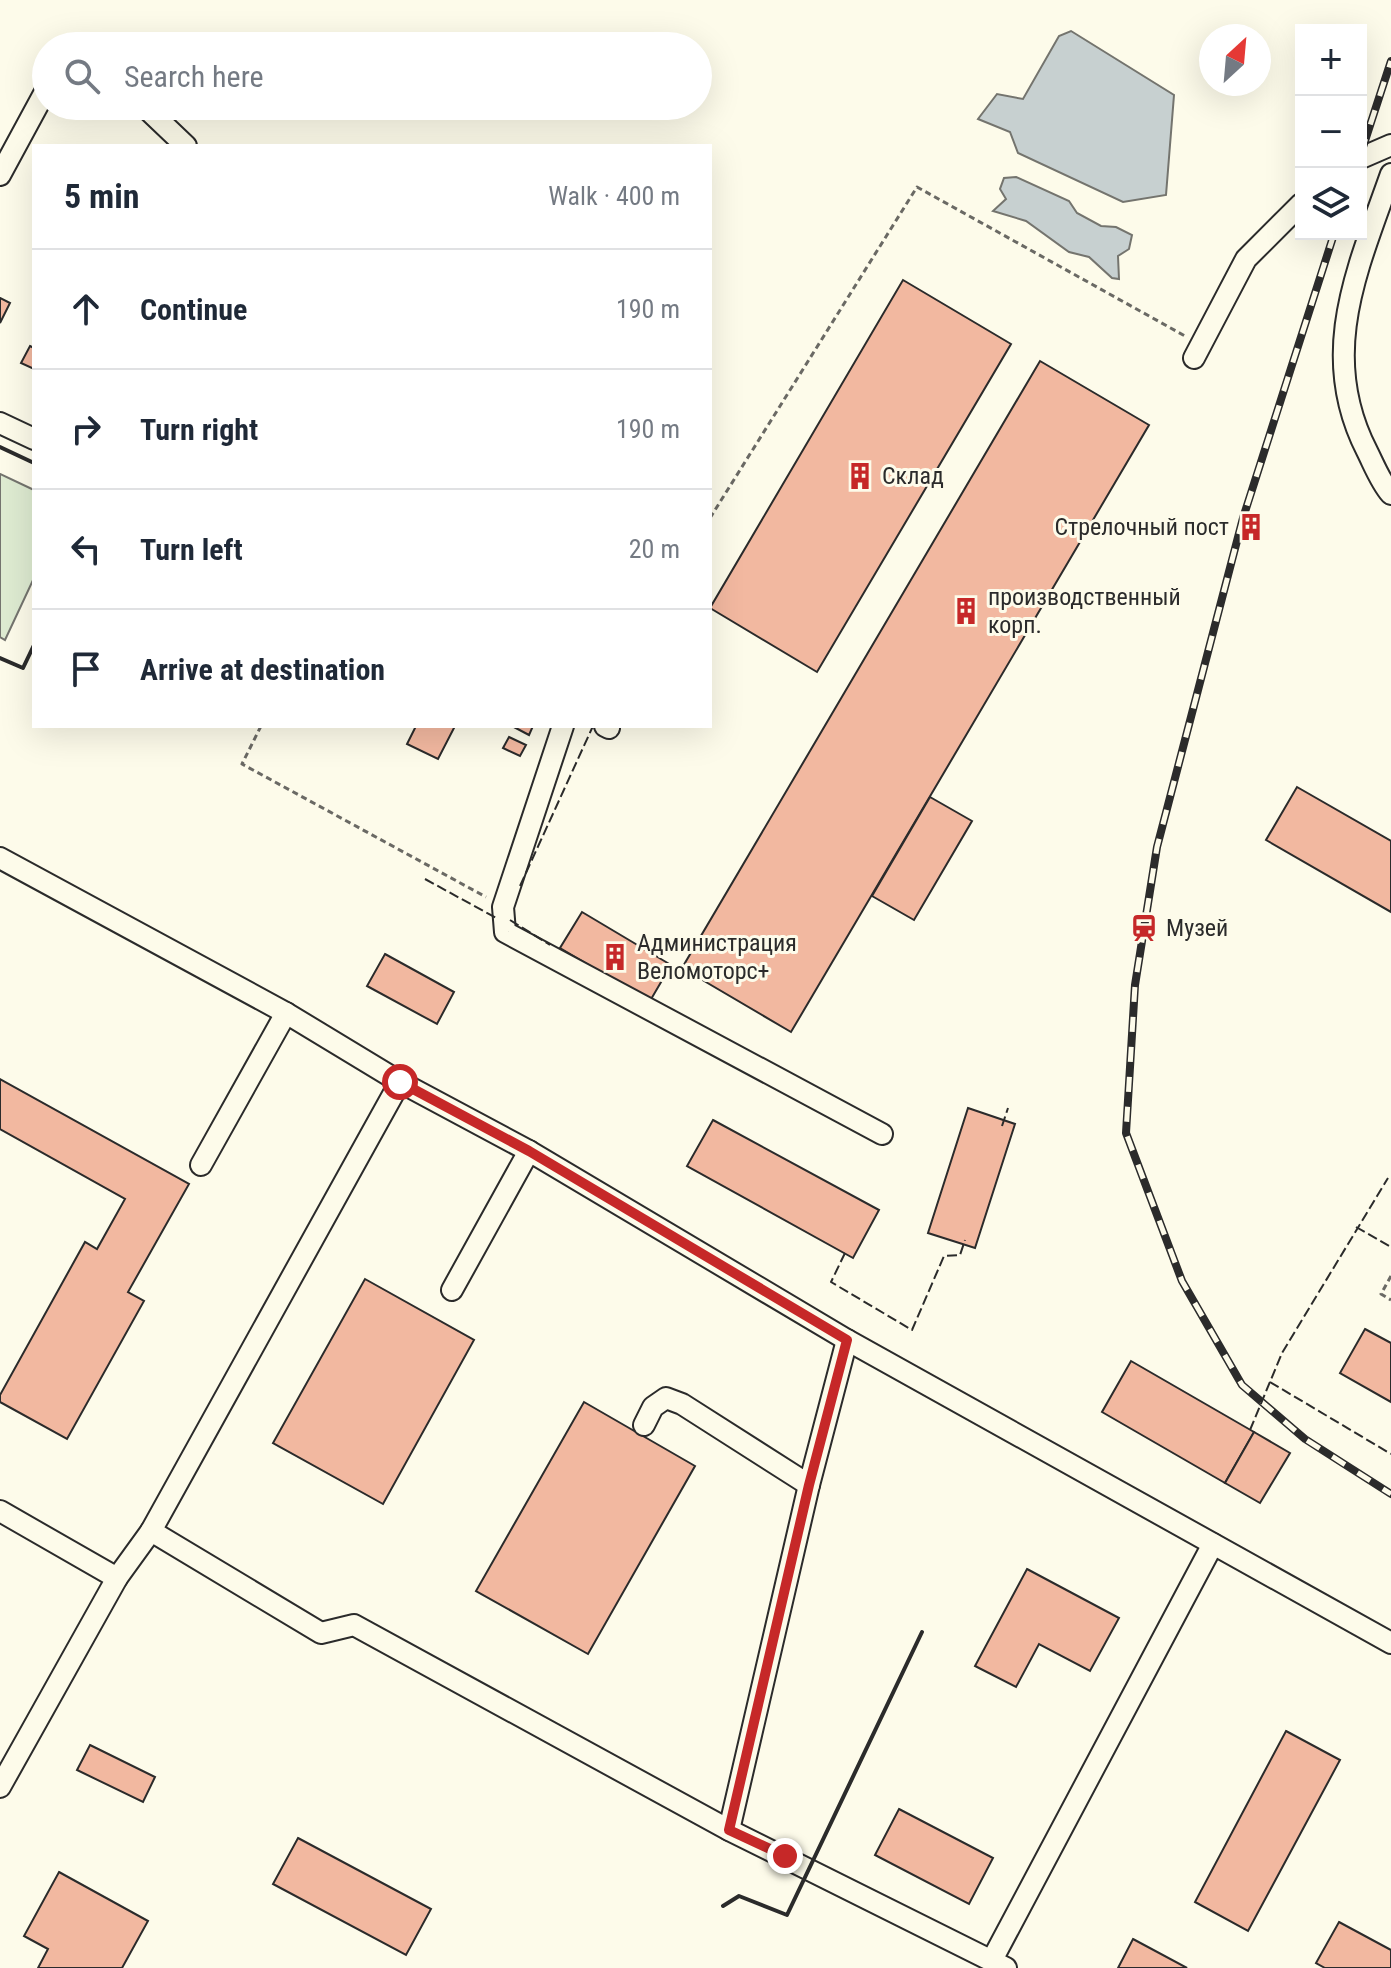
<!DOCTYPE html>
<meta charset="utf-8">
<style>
body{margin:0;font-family:"Roboto Condensed",sans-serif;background:#f6f6f7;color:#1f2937}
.controls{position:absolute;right:24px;top:24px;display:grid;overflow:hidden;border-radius:0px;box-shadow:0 8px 32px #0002}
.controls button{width:72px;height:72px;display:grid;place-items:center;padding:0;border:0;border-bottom:2px solid #e0e1e3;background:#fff;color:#1f2937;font:40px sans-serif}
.compass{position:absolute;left:1199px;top:24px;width:72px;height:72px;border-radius:50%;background:#fff;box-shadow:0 8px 32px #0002;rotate:26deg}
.stop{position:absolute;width:24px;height:24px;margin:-18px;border:6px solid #c62828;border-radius:50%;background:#fff}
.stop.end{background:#c62828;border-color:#fff;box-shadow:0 2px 8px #0008}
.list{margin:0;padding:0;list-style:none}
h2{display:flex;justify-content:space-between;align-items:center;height:104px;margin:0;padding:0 32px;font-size:34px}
h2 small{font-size:26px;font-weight:400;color:#747a83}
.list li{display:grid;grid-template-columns:52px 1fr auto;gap:24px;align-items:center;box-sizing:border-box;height:120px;padding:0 32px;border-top:2px solid #e0e1e3}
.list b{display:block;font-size:30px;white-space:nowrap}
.list em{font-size:26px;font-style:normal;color:#747a83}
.icon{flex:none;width:44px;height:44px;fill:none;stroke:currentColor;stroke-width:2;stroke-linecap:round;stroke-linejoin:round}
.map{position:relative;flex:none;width:1391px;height:1968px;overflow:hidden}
.search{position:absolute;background:#fff;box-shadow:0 8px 32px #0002;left:32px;top:32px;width:680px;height:88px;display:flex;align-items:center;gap:20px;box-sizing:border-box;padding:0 28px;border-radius:44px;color:#747a83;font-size:30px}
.panel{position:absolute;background:#fff;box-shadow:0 8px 32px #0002;left:32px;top:144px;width:680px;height:584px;border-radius:0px}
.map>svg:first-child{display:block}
</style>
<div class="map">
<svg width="1391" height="1968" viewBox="0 0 1391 1968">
<rect width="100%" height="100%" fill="#fdfbea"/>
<path fill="#deebd1" stroke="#74746e" stroke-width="2" d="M0,474L34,490V578L5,640L0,637Z"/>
<g fill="#c7d0d0" stroke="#74746e" stroke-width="2">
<path d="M1071,31L1174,95L1166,195L1123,202L1018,153L1010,132L978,119L997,94L1023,99L1059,36Z"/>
<path d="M1016,177L1069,201L1077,213L1101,226L1116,227L1132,235L1129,249L1118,256L1119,279L1112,278L1089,257L1069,252L1026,221L993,211L1006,199L1000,189L1004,178Z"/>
</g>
<g fill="#f2b8a0" stroke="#2b2b2b" stroke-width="2">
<path d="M903,280L1011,344L817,672L710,608Z"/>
<path d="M0,298L10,303L0,323Z"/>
<path d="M30,346L34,348V369L21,363Z"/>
<path d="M1040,361L1149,425L791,1032L682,968Z"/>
<path d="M1248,518L1257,521L1253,536L1244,533Z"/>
<path d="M416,726H455L438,759L407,744Z"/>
<path d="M512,726H533L529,735Z"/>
<path d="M509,737L526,745L520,756L503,748Z"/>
<path d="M1297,787L1391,841V912L1266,840Z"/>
<path d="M930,797L972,821L914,920L872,896Z"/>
<path d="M582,912L671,965L650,1001L560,948Z"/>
<path d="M385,954L454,992L437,1024L367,986Z"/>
<path d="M0,1079L189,1184L128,1292L144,1301L67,1439L0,1402V1395L85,1242L97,1249L125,1199L0,1129Z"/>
<path d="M968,1108L1015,1124L975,1248L928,1233Z"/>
<path d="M713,1120L879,1210L853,1258L687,1166Z"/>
<path d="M365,1279L474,1340L383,1504L273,1443Z"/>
<path d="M1365,1329L1391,1343V1402L1340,1373Z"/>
<path d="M1131,1361L1254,1432L1225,1483L1102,1412Z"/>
<path d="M584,1402L695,1466L588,1654L476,1591Z"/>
<path d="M1254,1432L1290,1453L1260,1503L1225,1483Z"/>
<path d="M1027,1569L1119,1618L1090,1671L1039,1644L1016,1687L975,1666Z"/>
<path d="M1286,1731L1340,1760L1248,1931L1195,1902Z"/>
<path d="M90,1745L155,1777L143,1802L77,1770Z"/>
<path d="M899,1809L993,1858L969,1904L875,1855Z"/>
<path d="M298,1838L431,1909L406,1955L273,1884Z"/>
<path d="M59,1872L148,1921L122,1968H38L48,1949L24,1936Z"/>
<path d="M1339,1922L1391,1950V1968H1325L1316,1963Z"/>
<path d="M1133,1939L1187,1968H1118Z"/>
</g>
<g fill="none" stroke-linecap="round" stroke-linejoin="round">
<g stroke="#2b2b2b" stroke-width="24">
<g id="minor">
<path d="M144,106L186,146"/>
<path d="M1361,158L1391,145"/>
<path d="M1391,174C1358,268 1317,354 1367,451C1374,465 1381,483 1391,494"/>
<path d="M0,175L46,90"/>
<path d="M1194,358L1246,259L1301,204"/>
<path d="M0,423L34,439"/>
<path d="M563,726L503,907L505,932L882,1134"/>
<path d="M605,726L609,728"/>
<path d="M0,858L286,1013L400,1082L529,1151L847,1340L1391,1643"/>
<path d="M201,1165L286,1013"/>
<path d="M452,1290L529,1151"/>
<path d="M644,1425L653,1407L666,1398L682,1404L809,1485"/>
<path d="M0,1511L117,1578"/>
<path d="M151,1531L321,1633L354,1625L729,1830L1006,1968"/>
<path d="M0,1787L117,1578L151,1531L400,1082"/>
<path d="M729,1830L809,1485L847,1340"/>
<path d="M992,1960L1213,1544"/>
</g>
</g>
<g stroke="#6a6964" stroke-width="3" stroke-dasharray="6 4" stroke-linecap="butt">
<path d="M710,518L917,187L1185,336"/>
<path d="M261,726L242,764L486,897"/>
<path d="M1391,1276L1381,1294L1391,1300"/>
</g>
<use href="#minor" stroke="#fdfbea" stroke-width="20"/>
<g stroke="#2b2b2b" stroke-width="8">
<g id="rail">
<path d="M1361,153L1391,61"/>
<path d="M1334,234L1243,518L1157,847L1135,985L1126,1133L1182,1281L1242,1385L1305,1439L1391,1494"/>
</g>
</g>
<use href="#rail" stroke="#fdfbea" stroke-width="5" stroke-dasharray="15" stroke-linecap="butt"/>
<g stroke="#2b2b2b" stroke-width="2" stroke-dasharray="10 4" stroke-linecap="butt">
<path d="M425,879L498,919"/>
<path d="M520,886L593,726"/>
<path d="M510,920L550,945"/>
<path d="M1002,1126L1008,1108"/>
<path d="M1356,1227L1391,1247"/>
<path d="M845,1253L831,1282L912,1330L944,1256L960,1255L965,1240"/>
<path d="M1270,1382L1391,1454"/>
<path d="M1250,1430L1282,1353L1388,1178"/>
</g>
<g stroke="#2b2b2b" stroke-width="4">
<path d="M0,447L34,463"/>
<path d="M0,658L23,668L34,645"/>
<path d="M723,1906L739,1896L787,1915L922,1632"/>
</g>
</g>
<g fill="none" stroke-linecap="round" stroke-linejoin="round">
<path stroke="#c62828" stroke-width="10" d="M400,1082L529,1151L847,1340L809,1485L729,1830L785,1856"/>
</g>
<defs>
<g id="building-bare" transform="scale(2.16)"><path d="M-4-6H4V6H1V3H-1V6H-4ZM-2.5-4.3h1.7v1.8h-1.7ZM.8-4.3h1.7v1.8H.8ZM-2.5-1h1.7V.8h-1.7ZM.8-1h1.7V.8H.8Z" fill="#c62828" stroke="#fdfbea" stroke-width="2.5" paint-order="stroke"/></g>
<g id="station-bare" transform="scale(2.16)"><path d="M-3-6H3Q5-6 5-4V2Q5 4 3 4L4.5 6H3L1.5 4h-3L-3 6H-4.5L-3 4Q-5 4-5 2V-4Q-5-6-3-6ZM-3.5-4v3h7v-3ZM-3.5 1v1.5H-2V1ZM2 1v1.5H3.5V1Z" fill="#c62828" stroke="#fdfbea" stroke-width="2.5" paint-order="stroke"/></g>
</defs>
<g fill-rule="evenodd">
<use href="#building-bare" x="860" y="476"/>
<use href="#building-bare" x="1251" y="527"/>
<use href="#building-bare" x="966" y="611"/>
<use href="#station-bare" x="1144" y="928"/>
<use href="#building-bare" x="615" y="957"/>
</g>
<g text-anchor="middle" stroke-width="6" stroke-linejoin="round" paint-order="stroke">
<g font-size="24" fill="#2b2b2b" stroke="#fdfbea" text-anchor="start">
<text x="882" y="484">Склад</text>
<text x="1229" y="535" text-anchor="end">Стрелочный пост</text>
<text x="988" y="605">производственный<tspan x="988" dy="28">корп.</tspan></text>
<text x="1166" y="936">Музей</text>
<text x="637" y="951">Администрация<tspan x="637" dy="28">Веломоторс+</tspan></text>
</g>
</g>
</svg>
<div class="controls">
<button>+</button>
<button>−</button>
<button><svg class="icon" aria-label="layers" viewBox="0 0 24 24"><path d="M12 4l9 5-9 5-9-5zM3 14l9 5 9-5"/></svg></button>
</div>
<svg class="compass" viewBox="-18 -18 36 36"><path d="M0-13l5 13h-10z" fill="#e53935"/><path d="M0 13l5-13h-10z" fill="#747a83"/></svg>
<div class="stop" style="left:400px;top:1082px"></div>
<div class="stop end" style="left:785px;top:1856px"></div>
<div class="search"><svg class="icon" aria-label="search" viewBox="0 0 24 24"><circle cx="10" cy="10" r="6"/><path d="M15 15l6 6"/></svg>Search here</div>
<section class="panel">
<h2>5 min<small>Walk · 400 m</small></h2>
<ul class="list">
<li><svg class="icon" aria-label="ahead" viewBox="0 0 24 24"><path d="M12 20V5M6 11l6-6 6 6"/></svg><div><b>Continue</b></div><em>190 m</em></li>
<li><svg class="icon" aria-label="right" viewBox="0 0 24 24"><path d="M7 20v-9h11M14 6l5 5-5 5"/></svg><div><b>Turn right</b></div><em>190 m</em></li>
<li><svg class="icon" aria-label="left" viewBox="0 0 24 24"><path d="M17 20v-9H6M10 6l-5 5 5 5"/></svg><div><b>Turn left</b></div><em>20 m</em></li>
<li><svg class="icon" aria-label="arrive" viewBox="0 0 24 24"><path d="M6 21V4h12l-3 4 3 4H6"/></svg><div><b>Arrive at destination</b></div></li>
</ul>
</section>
</div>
